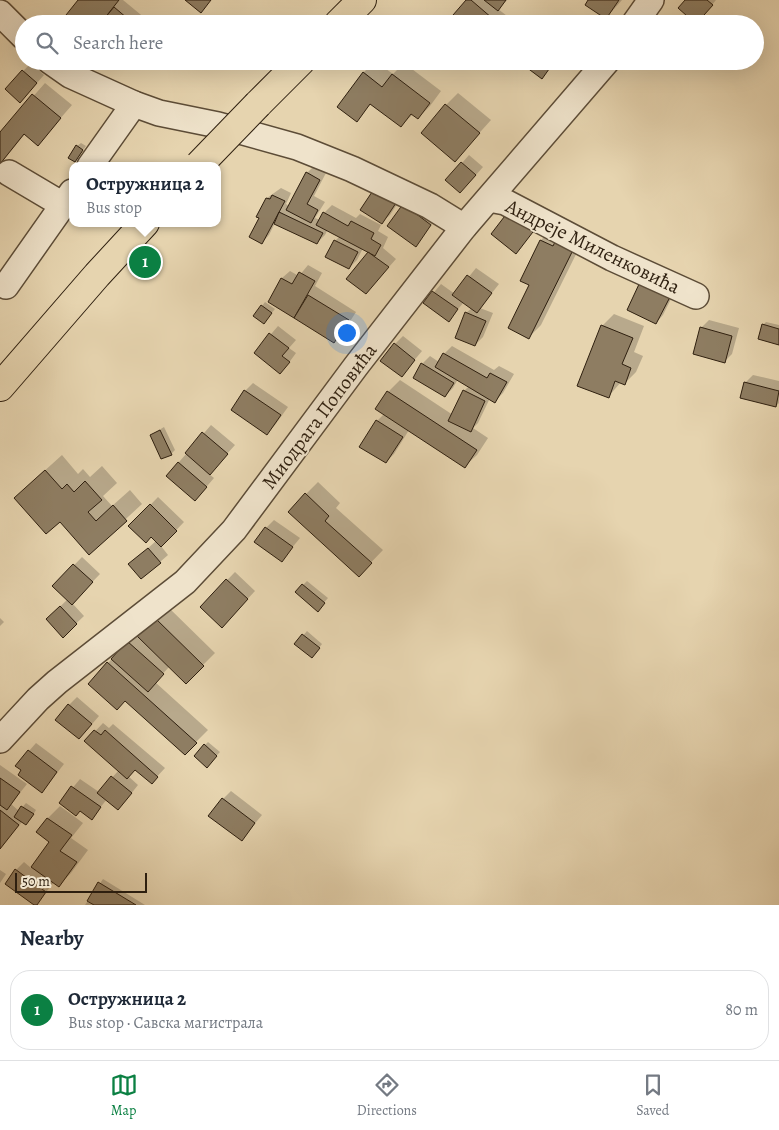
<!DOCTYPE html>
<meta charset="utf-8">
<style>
body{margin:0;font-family:Alegreya,serif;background:#f2f2f3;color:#1f2937}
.scale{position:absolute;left:15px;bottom:12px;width:132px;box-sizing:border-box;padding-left:5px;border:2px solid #2e1f0f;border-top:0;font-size:14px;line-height:18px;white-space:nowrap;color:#2e1f0f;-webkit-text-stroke:4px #efe3cb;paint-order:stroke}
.you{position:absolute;left:346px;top:332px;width:18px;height:18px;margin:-12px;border:4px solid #fff;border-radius:50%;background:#1a73e8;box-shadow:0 0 0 8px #1a73e833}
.badge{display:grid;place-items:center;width:32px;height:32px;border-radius:50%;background:#0b8043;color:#fff;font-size:16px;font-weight:700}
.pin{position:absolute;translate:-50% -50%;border:2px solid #fff;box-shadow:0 1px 5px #0006}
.popup{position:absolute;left:69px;top:162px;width:152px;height:65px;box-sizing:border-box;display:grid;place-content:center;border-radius:10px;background:#fff;filter:drop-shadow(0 1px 4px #0005);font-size:16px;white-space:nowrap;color:#747a83}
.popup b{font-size:19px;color:#1f2937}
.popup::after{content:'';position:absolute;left:50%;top:100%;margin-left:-10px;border:10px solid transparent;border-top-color:#fff}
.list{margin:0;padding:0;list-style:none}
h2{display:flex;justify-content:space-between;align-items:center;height:65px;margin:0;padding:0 20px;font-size:21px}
h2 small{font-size:16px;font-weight:400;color:#747a83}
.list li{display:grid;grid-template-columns:32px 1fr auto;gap:15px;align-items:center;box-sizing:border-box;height:80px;margin:0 10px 10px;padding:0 10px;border:1px solid #e0e1e3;border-radius:20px}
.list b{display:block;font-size:19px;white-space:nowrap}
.list p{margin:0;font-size:16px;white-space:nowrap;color:#747a83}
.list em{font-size:16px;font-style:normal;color:#747a83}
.icon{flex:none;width:28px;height:28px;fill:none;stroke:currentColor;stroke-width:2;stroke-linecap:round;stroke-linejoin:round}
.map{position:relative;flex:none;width:779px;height:905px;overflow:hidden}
.search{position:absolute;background:#fff;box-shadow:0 5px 20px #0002;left:15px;right:15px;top:15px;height:55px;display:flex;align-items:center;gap:12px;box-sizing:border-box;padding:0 18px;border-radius:28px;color:#747a83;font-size:19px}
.sheet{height:155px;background:#fff}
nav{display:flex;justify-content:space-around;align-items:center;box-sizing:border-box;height:70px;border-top:1px solid #e0e1e3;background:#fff;font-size:14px;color:#747a83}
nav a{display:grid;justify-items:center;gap:2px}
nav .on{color:#0b8043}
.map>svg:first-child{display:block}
</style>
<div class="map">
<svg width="779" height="905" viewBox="0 0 779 905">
<rect width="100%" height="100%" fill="#e6d4af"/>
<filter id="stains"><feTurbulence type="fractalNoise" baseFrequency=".004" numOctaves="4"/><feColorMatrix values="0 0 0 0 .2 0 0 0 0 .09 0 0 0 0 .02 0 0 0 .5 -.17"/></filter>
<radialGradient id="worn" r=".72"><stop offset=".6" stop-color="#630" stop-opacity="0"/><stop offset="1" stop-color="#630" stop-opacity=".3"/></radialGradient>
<g fill="#0003">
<path d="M80,0H123L146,19L142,24H69Z"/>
<path d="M467,0H507L498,9L511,19L507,24H449Z"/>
<path d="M590,0H622L606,18Z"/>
<path d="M686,0H716L704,15Z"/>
<path d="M375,61L393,74L404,63L441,91L430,106L418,118L413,114L401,126L371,104L356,120L363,73Z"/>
<path d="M31,63L44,75L28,93L6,89Z"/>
<path d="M45,83L72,105L38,144L25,134L0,164V134Z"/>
<path d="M458,93L491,120L455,160L446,105Z"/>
<path d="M81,143L86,146L78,157L77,146Z"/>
<path d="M469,155L483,167L468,184L462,163Z"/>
<path d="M315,165L327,171L314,196L325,202L315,218L320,220L324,213L332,205L356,218L360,214L381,225L378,231L388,237L383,248L396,259L366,293L348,279L370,251L363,248L357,260L349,268L335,241L340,236L328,229L325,235L317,243L275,223L269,235L262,243L260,218L258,216L267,198L281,188L291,193L286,204L289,206L307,173Z"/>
<path d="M375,189L403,195L390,215L382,222Z"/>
<path d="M403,205L438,217L415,245Z"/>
<path d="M553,228L587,232L541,325L529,337L531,285L522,280L541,240Z"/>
<path d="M308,265L322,273L315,286L356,312L342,334L334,342L269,302L282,278L290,271L299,276Z"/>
<path d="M476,268L499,284L480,308L493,313L483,337L475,345L466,313L472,308L464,302L449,320L425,303L441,284L455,294Z"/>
<path d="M641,283L676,289L663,315L656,323Z"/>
<path d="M265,302L275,309L267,319L262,306Z"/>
<path d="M614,314L644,326L634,352L643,356L636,372L625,383L621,382L608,397L602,326Z"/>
<path d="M709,320L739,328L732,354L724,362L701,328Z"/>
<path d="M766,322L779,325V344L763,325Z"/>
<path d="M278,326L296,340L289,348L296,353L288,364L255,353Z"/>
<path d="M403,336L422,351L401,376L395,344Z"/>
<path d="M452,346L494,370L499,366L514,374L503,393L495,401L490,398L478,423L473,428L488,438L477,455L465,466L409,430L394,454L386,462L361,446L377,421L384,414L388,392L400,380L453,415L464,391L469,386L458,379L453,388L445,396L422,364L430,356L439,362L444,354Z"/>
<path d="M753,375L779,381V403L776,406L745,383Z"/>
<path d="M253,383L288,407L275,425L267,433L245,391Z"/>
<path d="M211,425L235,445L209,474L214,478L202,492L167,476Z"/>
<path d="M164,427L175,450L171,454L151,435Z"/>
<path d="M62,455L78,474L83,469L90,477L102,466L117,483L103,496L112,506L130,490L142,504L89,553L60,520L31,483Z"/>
<path d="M318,482L340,503L336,508L383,550L359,575L306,494Z"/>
<path d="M158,497L184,522L161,546L168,555L160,562L130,564L156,541L151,536L130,526Z"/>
<path d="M274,520L300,538L282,560L266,528Z"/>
<path d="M82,557L100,574L72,603L84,616L63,636L47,619L68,599L54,586Z"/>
<path d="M235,572L255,591L230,618L201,607Z"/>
<path d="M307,581L328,598L321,606L296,592Z"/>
<path d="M167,606L215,653L186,682L170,666L155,682L208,730L185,753L125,699L89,683L128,642Z"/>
<path d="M0,618L4,622L0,626Z"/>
<path d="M307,631L322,644L315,653L296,644Z"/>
<path d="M77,697L99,716L87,730L69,705Z"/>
<path d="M103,723L109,728L113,724L165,768L152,782L136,768L128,776L138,785L126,800L107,799L92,818L81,810L60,803L80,779L99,792L119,770L86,741Z"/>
<path d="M208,742L220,752L207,766L205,745Z"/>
<path d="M36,743L64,764L42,792L29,751Z"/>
<path d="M0,765L27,784L11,804L19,811L26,803L36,810L30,820L23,821L0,847Z"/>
<path d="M231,791L262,815L242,839L223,799Z"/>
<path d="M60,806L83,823L71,838L88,850L71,873L59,885L54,882L36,905L16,870L24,862L31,868L51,841L38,832L48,818Z"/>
<path d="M0,870L6,874L0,883Z"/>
<path d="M103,879L145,905H85Z"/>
</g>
<g fill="#8e7d62" stroke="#2e1f0f">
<path d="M78,0H119L100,24H67L62,20Z"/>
<path d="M185,0H211L201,13Z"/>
<path d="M466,0H471L499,24H463L453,15Z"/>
<path d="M484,0H506L498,11Z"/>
<path d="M588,0H619L606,19L585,5Z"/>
<path d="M685,0H707L713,5L696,24L678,8Z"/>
<path d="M114,7L134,24H100Z"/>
<path d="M518,61H553L554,62L542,79Z"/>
<path d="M22,70L37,83L20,103L5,89Z"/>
<path d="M363,72L382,87L392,74L430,103L418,119L411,114L401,127L370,104L357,122L337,107Z"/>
<path d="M32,94L61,118L38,146L24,134L0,164V132Z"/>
<path d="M445,104L480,133L455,162L421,133Z"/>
<path d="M76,145L83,150L75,162L68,158Z"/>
<path d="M461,162L476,175L460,193L445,180Z"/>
<path d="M306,172L320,180L307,204L318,210L311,223L286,210Z"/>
<path d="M374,189L396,203L382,224L360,210Z"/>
<path d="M272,195L285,201L262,244L249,237L259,218L256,217L266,198L270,199Z"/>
<path d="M403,204L431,225L416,247L387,226Z"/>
<path d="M511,208L536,228L516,254L491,234Z"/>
<path d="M279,212L323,233L317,244L274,224Z"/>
<path d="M323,212L348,226L351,221L374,233L371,239L381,245L375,256L316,225Z"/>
<path d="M558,236L576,244L529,339L508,328L529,285L520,281L540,240L553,246Z"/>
<path d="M334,240L358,252L349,269L325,257Z"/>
<path d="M368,252L389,267L366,294L346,279Z"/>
<path d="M299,272L315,281L294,318L268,302L281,278L292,284Z"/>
<path d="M467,275L492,293L477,313L452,295Z"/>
<path d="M640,282L670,297L656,324L627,310Z"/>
<path d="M432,291L458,309L449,322L423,303Z"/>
<path d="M308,295L349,320L334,343L294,318Z"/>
<path d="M261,305L272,313L264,324L253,316Z"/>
<path d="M465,312L486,321L475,346L455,338Z"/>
<path d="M762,324L779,329V345L758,339Z"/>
<path d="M601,325L633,338L622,364L631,368L625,385L615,381L609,398L577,386Z"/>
<path d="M700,327L732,336L725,363L693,354Z"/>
<path d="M269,333L289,348L282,356L290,362L280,374L254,353Z"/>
<path d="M394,343L415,360L402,377L380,361Z"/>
<path d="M443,353L487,378L490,373L507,382L495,403L435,367Z"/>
<path d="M421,363L454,383L445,397L413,378Z"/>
<path d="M744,382L779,391L776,407L740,398Z"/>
<path d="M244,390L281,415L267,435L231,410Z"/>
<path d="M463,390L485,401L471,432L448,421Z"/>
<path d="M387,391L477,450L465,468L375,409Z"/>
<path d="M376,420L403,437L386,463L359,447Z"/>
<path d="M160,430L172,455L161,459L150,435Z"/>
<path d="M202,432L228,454L210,475L185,453Z"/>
<path d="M178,462L207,487L195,501L166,476Z"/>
<path d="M45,470L62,489L67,484L74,492L85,481L102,500L88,512L96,521L113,505L127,521L89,555L60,522L46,534L14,498Z"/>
<path d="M305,493L329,516L325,521L372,563L359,577L288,512Z"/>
<path d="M150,504L177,531L161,547L151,537L146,543L128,526Z"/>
<path d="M265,527L293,547L282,562L254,542Z"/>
<path d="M148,548L161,563L141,579L128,564Z"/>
<path d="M73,564L93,582L72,605L52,586Z"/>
<path d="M226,579L248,599L222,628L200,607Z"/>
<path d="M302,584L325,603L318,612L295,592Z"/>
<path d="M60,606L77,624L63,638L46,619Z"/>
<path d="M154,617L204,666L186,684L136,635Z"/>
<path d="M302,634L320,648L312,658L294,644Z"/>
<path d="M127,641L164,674L148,692L111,659Z"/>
<path d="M107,662L197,743L185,755L125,701L117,710L88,684Z"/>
<path d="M68,704L92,724L79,739L55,720Z"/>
<path d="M94,730L101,735L105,730L158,777L152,784L135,770L127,779L84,741Z"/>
<path d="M204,744L217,756L207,768L194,756Z"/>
<path d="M28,750L57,772L42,793L18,775L21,770L15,766Z"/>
<path d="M111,776L132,793L118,810L97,793Z"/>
<path d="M0,778L20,792L7,810L0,805Z"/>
<path d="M71,786L101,807L92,820L80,811L76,816L59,803Z"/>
<path d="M222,798L255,823L242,841L208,816Z"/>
<path d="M21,806L34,814L26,825L14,817Z"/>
<path d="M0,810L19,825L0,849Z"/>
<path d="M47,818L72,835L60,851L77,862L59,887L31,867L49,842L36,832Z"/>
<path d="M15,869L46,892L37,905H34L5,884Z"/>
<path d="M98,882L136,905H94L87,901Z"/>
</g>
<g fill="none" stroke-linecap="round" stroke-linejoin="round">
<g stroke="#5c4c37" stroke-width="28">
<g id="minor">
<path d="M0,13L24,37"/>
<path d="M634,24L651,0"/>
<path d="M50,61L70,75L134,104L159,113L218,125L297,147L352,169L430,206L464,227"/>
<path d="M90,166L134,104"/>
<path d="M9,173L63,205L72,192"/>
<path d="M489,199L505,202L612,258L696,296"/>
<path d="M6,286L63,205"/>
<path d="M0,740L38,699L57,682L185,582L234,530L356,366L464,227L607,61"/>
</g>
</g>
<g stroke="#2e1f0f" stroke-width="30">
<g id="major">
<path d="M338,24L362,0"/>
<path d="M258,104L301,61"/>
<path d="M0,387L97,275L145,223"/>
</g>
</g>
<use href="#minor" stroke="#efe3cb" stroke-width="25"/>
<use href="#major" stroke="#e6d4af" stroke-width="28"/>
<g stroke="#2e1f0f" stroke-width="30" stroke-linecap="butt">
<path id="major-bridge" d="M199,165L258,104"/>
</g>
<use href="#major-bridge" stroke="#e6d4af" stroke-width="28"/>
</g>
<g text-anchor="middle" stroke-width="4" stroke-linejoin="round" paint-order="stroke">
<g font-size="20" fill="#2e1f0f" stroke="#efe3cb">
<text transform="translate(593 246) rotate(26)" y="7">Андреје Миленковића</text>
<text transform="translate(319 416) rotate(-53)" y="7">Миодрага Поповића</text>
</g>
</g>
<rect width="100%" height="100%" filter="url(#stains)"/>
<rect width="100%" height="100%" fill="url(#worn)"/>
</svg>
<div class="scale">50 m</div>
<div class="you"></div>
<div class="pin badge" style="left:145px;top:262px">1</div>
<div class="popup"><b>Остружница 2</b>Bus stop</div>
<div class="search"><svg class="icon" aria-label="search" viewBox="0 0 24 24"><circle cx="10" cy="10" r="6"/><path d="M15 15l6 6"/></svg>Search here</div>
</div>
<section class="sheet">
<h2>Nearby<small></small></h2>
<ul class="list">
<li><span class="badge">1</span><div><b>Остружница 2</b><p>Bus stop · Савска магистрала</p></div><em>80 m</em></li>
</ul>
</section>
<nav>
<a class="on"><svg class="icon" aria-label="map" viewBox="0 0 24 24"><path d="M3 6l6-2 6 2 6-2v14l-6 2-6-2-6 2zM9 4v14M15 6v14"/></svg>Map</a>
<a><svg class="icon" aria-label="directions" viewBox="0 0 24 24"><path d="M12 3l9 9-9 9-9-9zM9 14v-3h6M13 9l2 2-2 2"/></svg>Directions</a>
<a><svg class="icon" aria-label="saved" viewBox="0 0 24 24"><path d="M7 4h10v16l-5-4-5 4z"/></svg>Saved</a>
</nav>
